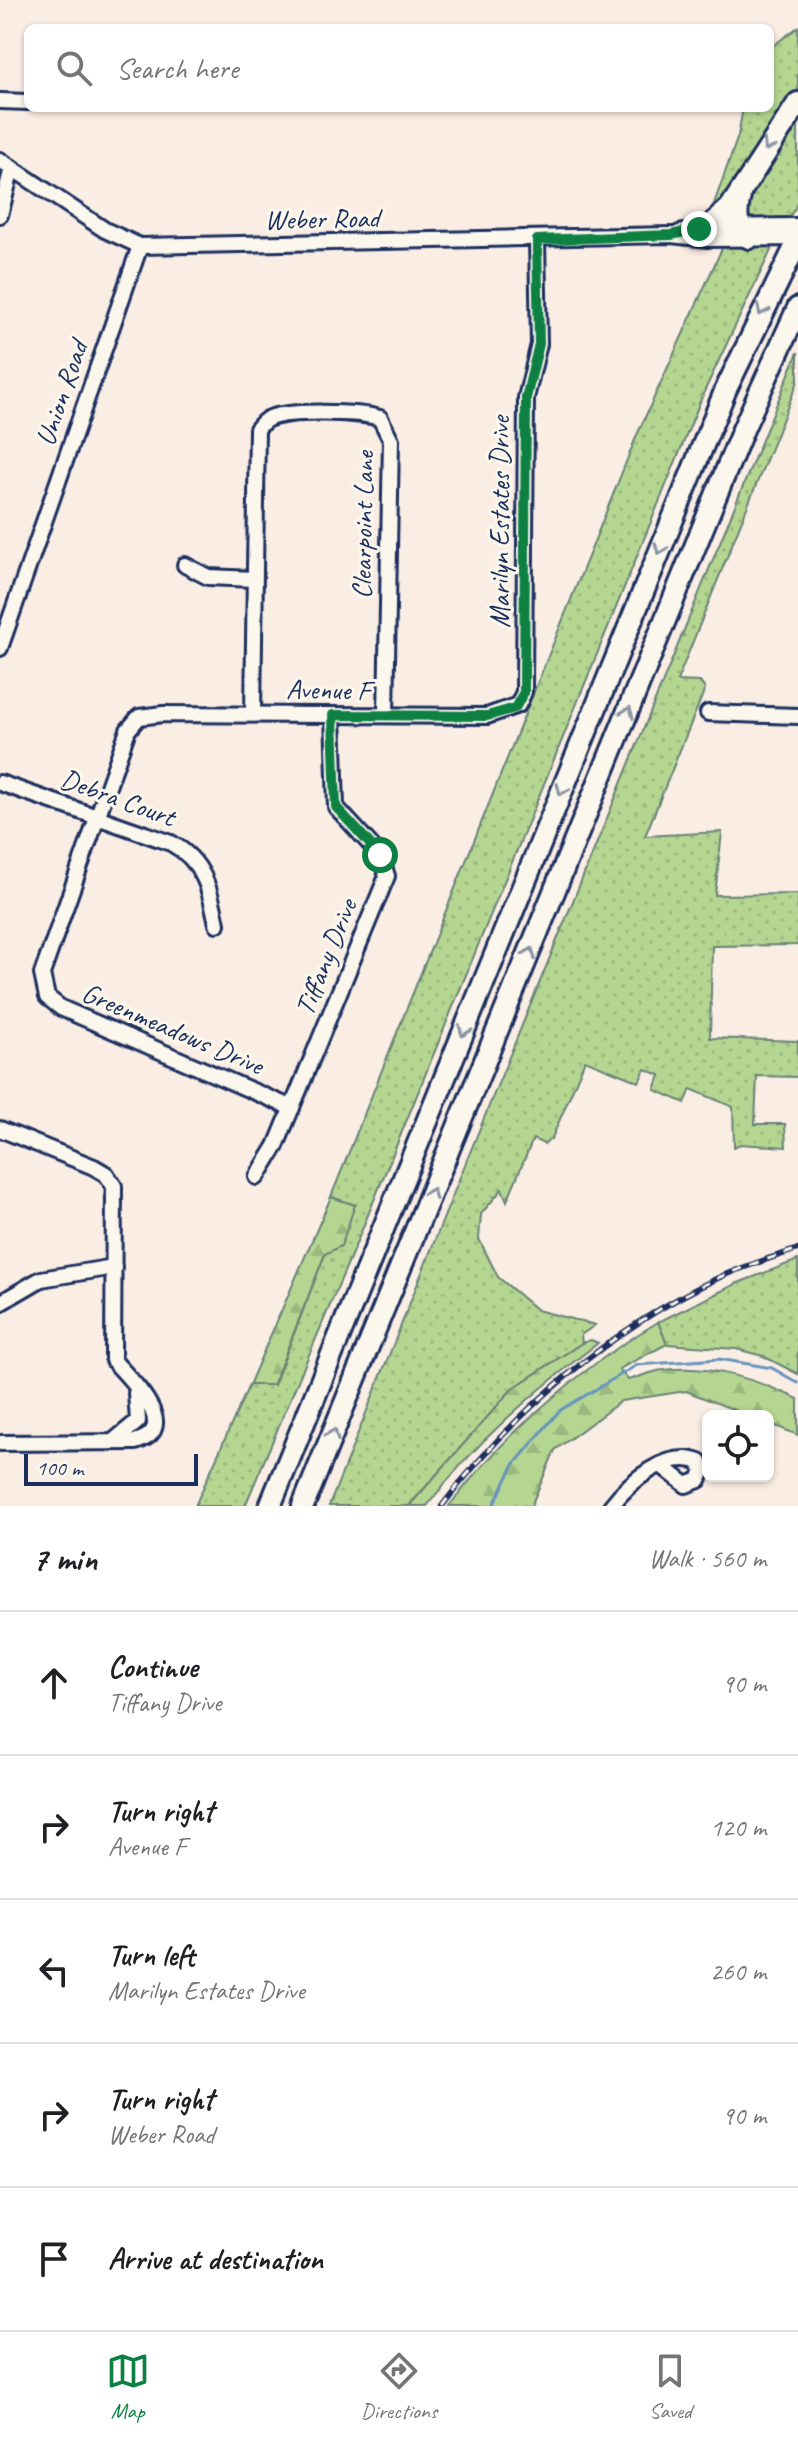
<!DOCTYPE html>
<meta charset="utf-8">
<style>
body{margin:0;font-family:Caveat,sans-serif;background:#f6f6f6;color:#202124}
.controls{position:absolute;right:24px;bottom:24px;display:grid;overflow:hidden;border-radius:12px;box-shadow:0 2px 6px #0004}
.controls button{width:72px;height:72px;display:grid;place-items:center;padding:0;border:0;border-bottom:2px solid #e0e0e0;background:#fff;color:#202124;font:40px sans-serif}
.scale{position:absolute;left:24px;bottom:20px;width:174px;box-sizing:border-box;padding-left:8px;border:4px solid #1b2f5e;border-top:0;font-size:22px;line-height:28px;white-space:nowrap;color:#1b2f5e;-webkit-text-stroke:6px #fbf7ec;paint-order:stroke}
.stop{position:absolute;width:24px;height:24px;margin:-18px;border:6px solid #0b8043;border-radius:50%;background:#fff}
.stop.end{background:#0b8043;border-color:#fff;box-shadow:0 2px 8px #0008}
.list{margin:0;padding:0;list-style:none}
h2{display:flex;justify-content:space-between;align-items:center;height:104px;margin:0;padding:0 32px;font-size:34px}
h2 small{font-size:26px;font-weight:400;color:#757577}
.list li{display:grid;grid-template-columns:52px 1fr auto;gap:24px;align-items:center;box-sizing:border-box;height:144px;padding:0 32px;border-top:2px solid #e0e0e0}
.list b{display:block;font-size:30px;white-space:nowrap}
.list p{margin:0;font-size:26px;white-space:nowrap;color:#757577}
.list em{font-size:26px;font-style:normal;color:#757577}
.icon{flex:none;width:44px;height:44px;fill:none;stroke:currentColor;stroke-width:2;stroke-linecap:round;stroke-linejoin:round}
.map{position:relative;flex:none;width:798px;height:1506px;overflow:hidden}
.search{position:absolute;background:#fff;box-shadow:0 2px 6px #0004;left:24px;right:24px;top:24px;height:88px;display:flex;align-items:center;gap:20px;box-sizing:border-box;padding:0 28px;border-radius:12px;color:#757577;font-size:30px}
.sheet{height:824px;background:#fff}
nav{display:flex;justify-content:space-around;align-items:center;box-sizing:border-box;height:112px;border-top:2px solid #e0e0e0;background:#fff;font-size:22px;color:#757577}
nav a{display:grid;justify-items:center;gap:4px}
nav .on{color:#0b8043}
.map>svg:first-child{display:block}
</style>
<div class="map">
<svg width="798" height="1506" viewBox="0 0 798 1506">
<defs>
<pattern id="grass-dots" width="8" height="8" patternUnits="userSpaceOnUse" patternTransform="scale(2)"><rect width="8" height="8" fill="#b4d690"/><path d="M2 2h.1M6 6h.1" fill="none" stroke="#9ab87f" stroke-width="1.8" stroke-linecap="round"/></pattern>
<pattern id="forest-firs" width="22" height="20" patternUnits="userSpaceOnUse" patternTransform="scale(2)"><rect width="22" height="20" fill="#b4d690"/><path d="M5 1l3.5 6h-7zM16 11l3.5 6h-7z" fill="#9ab87f"/></pattern>
</defs>
<rect width="100%" height="100%" fill="#faede4"/>
<filter id="ink" filterUnits="userSpaceOnUse"><feTurbulence type="fractalNoise" baseFrequency=".0125" numOctaves="2"/><feDisplacementMap in="SourceGraphic" scale="16" xChannelSelector="R" yChannelSelector="G"/><feConvolveMatrix kernelMatrix="1 2 1 2 8 2 1 2 1" color-interpolation-filters="sRGB"/></filter>
<g filter="url(#ink)">
<g fill="url(#grass-dots)" stroke="#688277" stroke-width="2">
<path d="M798,27V94L740,180L709,218L738,136L743,108H770V48Z"/>
<path d="M798,116V203L787,221L751,220L745,215L744,202Z"/>
<path d="M724,244L773,246L704,392L361,1232L245,1506H195L249,1385H274L325,1254L355,1205L331,1197L637,435Z"/>
<path d="M798,352V381L677,681L700,682L705,689L645,836L722,832L715,895L798,894V945L712,946L710,1038L798,1041V1077L757,1076L755,1124H785L786,1147L740,1144L734,1147L733,1107L691,1089L685,1103L655,1090L660,1075L645,1069L639,1082L585,1060L552,1138L544,1144L533,1139L507,1201L502,1189L481,1214L479,1239L498,1277L537,1310L595,1325L581,1335L582,1343L512,1389L409,1506H329L464,1167Z"/>
<path d="M798,1260V1374L763,1356L736,1349L667,1344L658,1322L738,1283Z"/>
</g>
<g fill="url(#forest-firs)" stroke="#688277" stroke-width="2">
<path d="M331,1197L355,1205L341,1246L325,1254L273,1385H249Z"/>
<path d="M658,1322L667,1344L619,1369L628,1380C640,1377 652,1371 664,1370C710,1364 757,1380 798,1399V1435L768,1423V1416H750L686,1391L621,1401L555,1450L531,1506H449C506,1433 578,1370 658,1322Z"/>
<path d="M591,1340L598,1343C534,1392 476,1441 427,1506H409L512,1389L582,1343Z"/>
</g>
<g fill="none" stroke-linecap="round" stroke-linejoin="round">
<path stroke="#6894bd" stroke-width="3" d="M493,1506L513,1466L559,1411L637,1365L719,1359L772,1368L798,1383"/>
<g stroke="#1b2f5e" stroke-width="20">
<g id="minor">
<path d="M0,101L28,102"/>
<path d="M0,160L105,230L140,246L671,235L708,239L798,238"/>
<path d="M0,215L12,168"/>
<path d="M679,233L709,227L798,226"/>
<path d="M185,565L208,577L254,579"/>
<path d="M0,648L140,246"/>
<path d="M253,713L257,429C258,428 265,420 266,420C283,409 361,412 380,418L391,440L386,715"/>
<path d="M708,713L798,716"/>
<path d="M0,783L171,843C204,861 210,889 217,924"/>
<path d="M292,1108L61,1008L47,997L42,974L128,730L139,717L163,714L487,716L518,705L524,692L526,398L539,344L537,240"/>
<path d="M0,1129L94,1167L106,1174L114,1186L113,1360C130,1380 184,1429 135,1442L0,1443"/>
<path d="M257,1177L276,1146L387,876L380,855L336,807L333,715"/>
<path d="M0,1303L41,1279L114,1267"/>
<path d="M115,1440L138,1421L136,1393"/>
<path d="M611,1506C630,1481 668,1449 700,1462L703,1470L699,1480L686,1485L661,1465"/>
</g>
</g>
<g stroke="#1b2f5e" stroke-width="26">
<g id="highway">
<path d="M740,196C736,212 735,227 749,238"/>
<path d="M709,227L730,208L798,103"/>
<path d="M270,1506L726,389L798,241"/>
<path d="M303,1506L744,427L798,308"/>
</g>
</g>
<use href="#minor" stroke="#fbf7ec" stroke-width="14"/>
<use href="#highway" stroke="#fbf7ec" stroke-width="20"/>
<g stroke="#1b2f5e" stroke-width="6">
<path id="rail" d="M442,1506C512,1413 612,1328 718,1278C743,1266 772,1258 798,1249"/>
</g>
<use href="#rail" stroke="#fbf7ec" stroke-width="3" stroke-dasharray="9" stroke-linecap="butt"/>
</g>
<defs><path id="oneway-chevron" d="M-2-3.5L2.5 0L-2 3.5" fill="none" stroke-width="1.6" stroke-linecap="round" stroke-linejoin="round" transform="scale(2)"/></defs>
<g stroke="#8b93a5">
<use href="#oneway-chevron" transform="translate(768 146) rotate(122)"/>
<use href="#oneway-chevron" transform="translate(762 310) rotate(116)"/>
<use href="#oneway-chevron" transform="translate(660 549) rotate(112)"/>
<use href="#oneway-chevron" transform="translate(628 712) rotate(-68)"/>
<use href="#oneway-chevron" transform="translate(562 790) rotate(112)"/>
<use href="#oneway-chevron" transform="translate(530 953) rotate(-68)"/>
<use href="#oneway-chevron" transform="translate(464 1031) rotate(112)"/>
<use href="#oneway-chevron" transform="translate(431 1193) rotate(-68)"/>
<use href="#oneway-chevron" transform="translate(333 1434) rotate(-68)"/>
</g>
</g>
<g fill="none" stroke-linecap="round" stroke-linejoin="round" filter="url(#ink)">
<path stroke="#0b8043" stroke-width="10" d="M380,855L336,807L333,715L487,716L515,708L524,692L526,398L539,344L537,240L671,235L699,229"/>
</g>
<g text-anchor="middle" stroke-width="6" stroke-linejoin="round" paint-order="stroke">
<g font-size="28" fill="#1b2f5e" stroke="#fbf7ec">
<text transform="translate(322 218) rotate(-1)" y="10">Weber Road</text>
<text transform="translate(61 393) rotate(-71)" y="10">Union Road</text>
<text transform="translate(499 522) rotate(-90)" y="10">Marilyn Estates Drive</text>
<text transform="translate(362 525) rotate(-89)" y="10">Clearpoint Lane</text>
<text transform="translate(328 689) rotate(1)" y="10">Avenue F</text>
<text transform="translate(118 797) rotate(20)" y="10">Debra Court</text>
<text transform="translate(325 957) rotate(-68)" y="10">Tiffany Drive</text>
<text transform="translate(173 1028) rotate(23)" y="10">Greenmeadows Drive</text>
</g>
</g>
</svg>
<div class="controls">
<button><svg class="icon" aria-label="locate" viewBox="0 0 24 24"><circle cx="12" cy="12" r="6"/><path d="M12 2v4M12 18v4M2 12h4M18 12h4"/></svg></button>
</div>
<div class="scale">100 m</div>
<div class="stop" style="left:380px;top:855px"></div>
<div class="stop end" style="left:699px;top:229px"></div>
<div class="search"><svg class="icon" aria-label="search" viewBox="0 0 24 24"><circle cx="10" cy="10" r="6"/><path d="M15 15l6 6"/></svg>Search here</div>
</div>
<section class="sheet">
<h2>7 min<small>Walk · 560 m</small></h2>
<ul class="list">
<li><svg class="icon" aria-label="ahead" viewBox="0 0 24 24"><path d="M12 20V5M6 11l6-6 6 6"/></svg><div><b>Continue</b><p>Tiffany Drive</p></div><em>90 m</em></li>
<li><svg class="icon" aria-label="right" viewBox="0 0 24 24"><path d="M7 20v-9h11M14 6l5 5-5 5"/></svg><div><b>Turn right</b><p>Avenue F</p></div><em>120 m</em></li>
<li><svg class="icon" aria-label="left" viewBox="0 0 24 24"><path d="M17 20v-9H6M10 6l-5 5 5 5"/></svg><div><b>Turn left</b><p>Marilyn Estates Drive</p></div><em>260 m</em></li>
<li><svg class="icon" aria-label="right" viewBox="0 0 24 24"><path d="M7 20v-9h11M14 6l5 5-5 5"/></svg><div><b>Turn right</b><p>Weber Road</p></div><em>90 m</em></li>
<li><svg class="icon" aria-label="arrive" viewBox="0 0 24 24"><path d="M6 21V4h12l-3 4 3 4H6"/></svg><div><b>Arrive at destination</b></div></li>
</ul>
</section>
<nav>
<a class="on"><svg class="icon" aria-label="map" viewBox="0 0 24 24"><path d="M3 6l6-2 6 2 6-2v14l-6 2-6-2-6 2zM9 4v14M15 6v14"/></svg>Map</a>
<a><svg class="icon" aria-label="directions" viewBox="0 0 24 24"><path d="M12 3l9 9-9 9-9-9zM9 14v-3h6M13 9l2 2-2 2"/></svg>Directions</a>
<a><svg class="icon" aria-label="saved" viewBox="0 0 24 24"><path d="M7 4h10v16l-5-4-5 4z"/></svg>Saved</a>
</nav>
